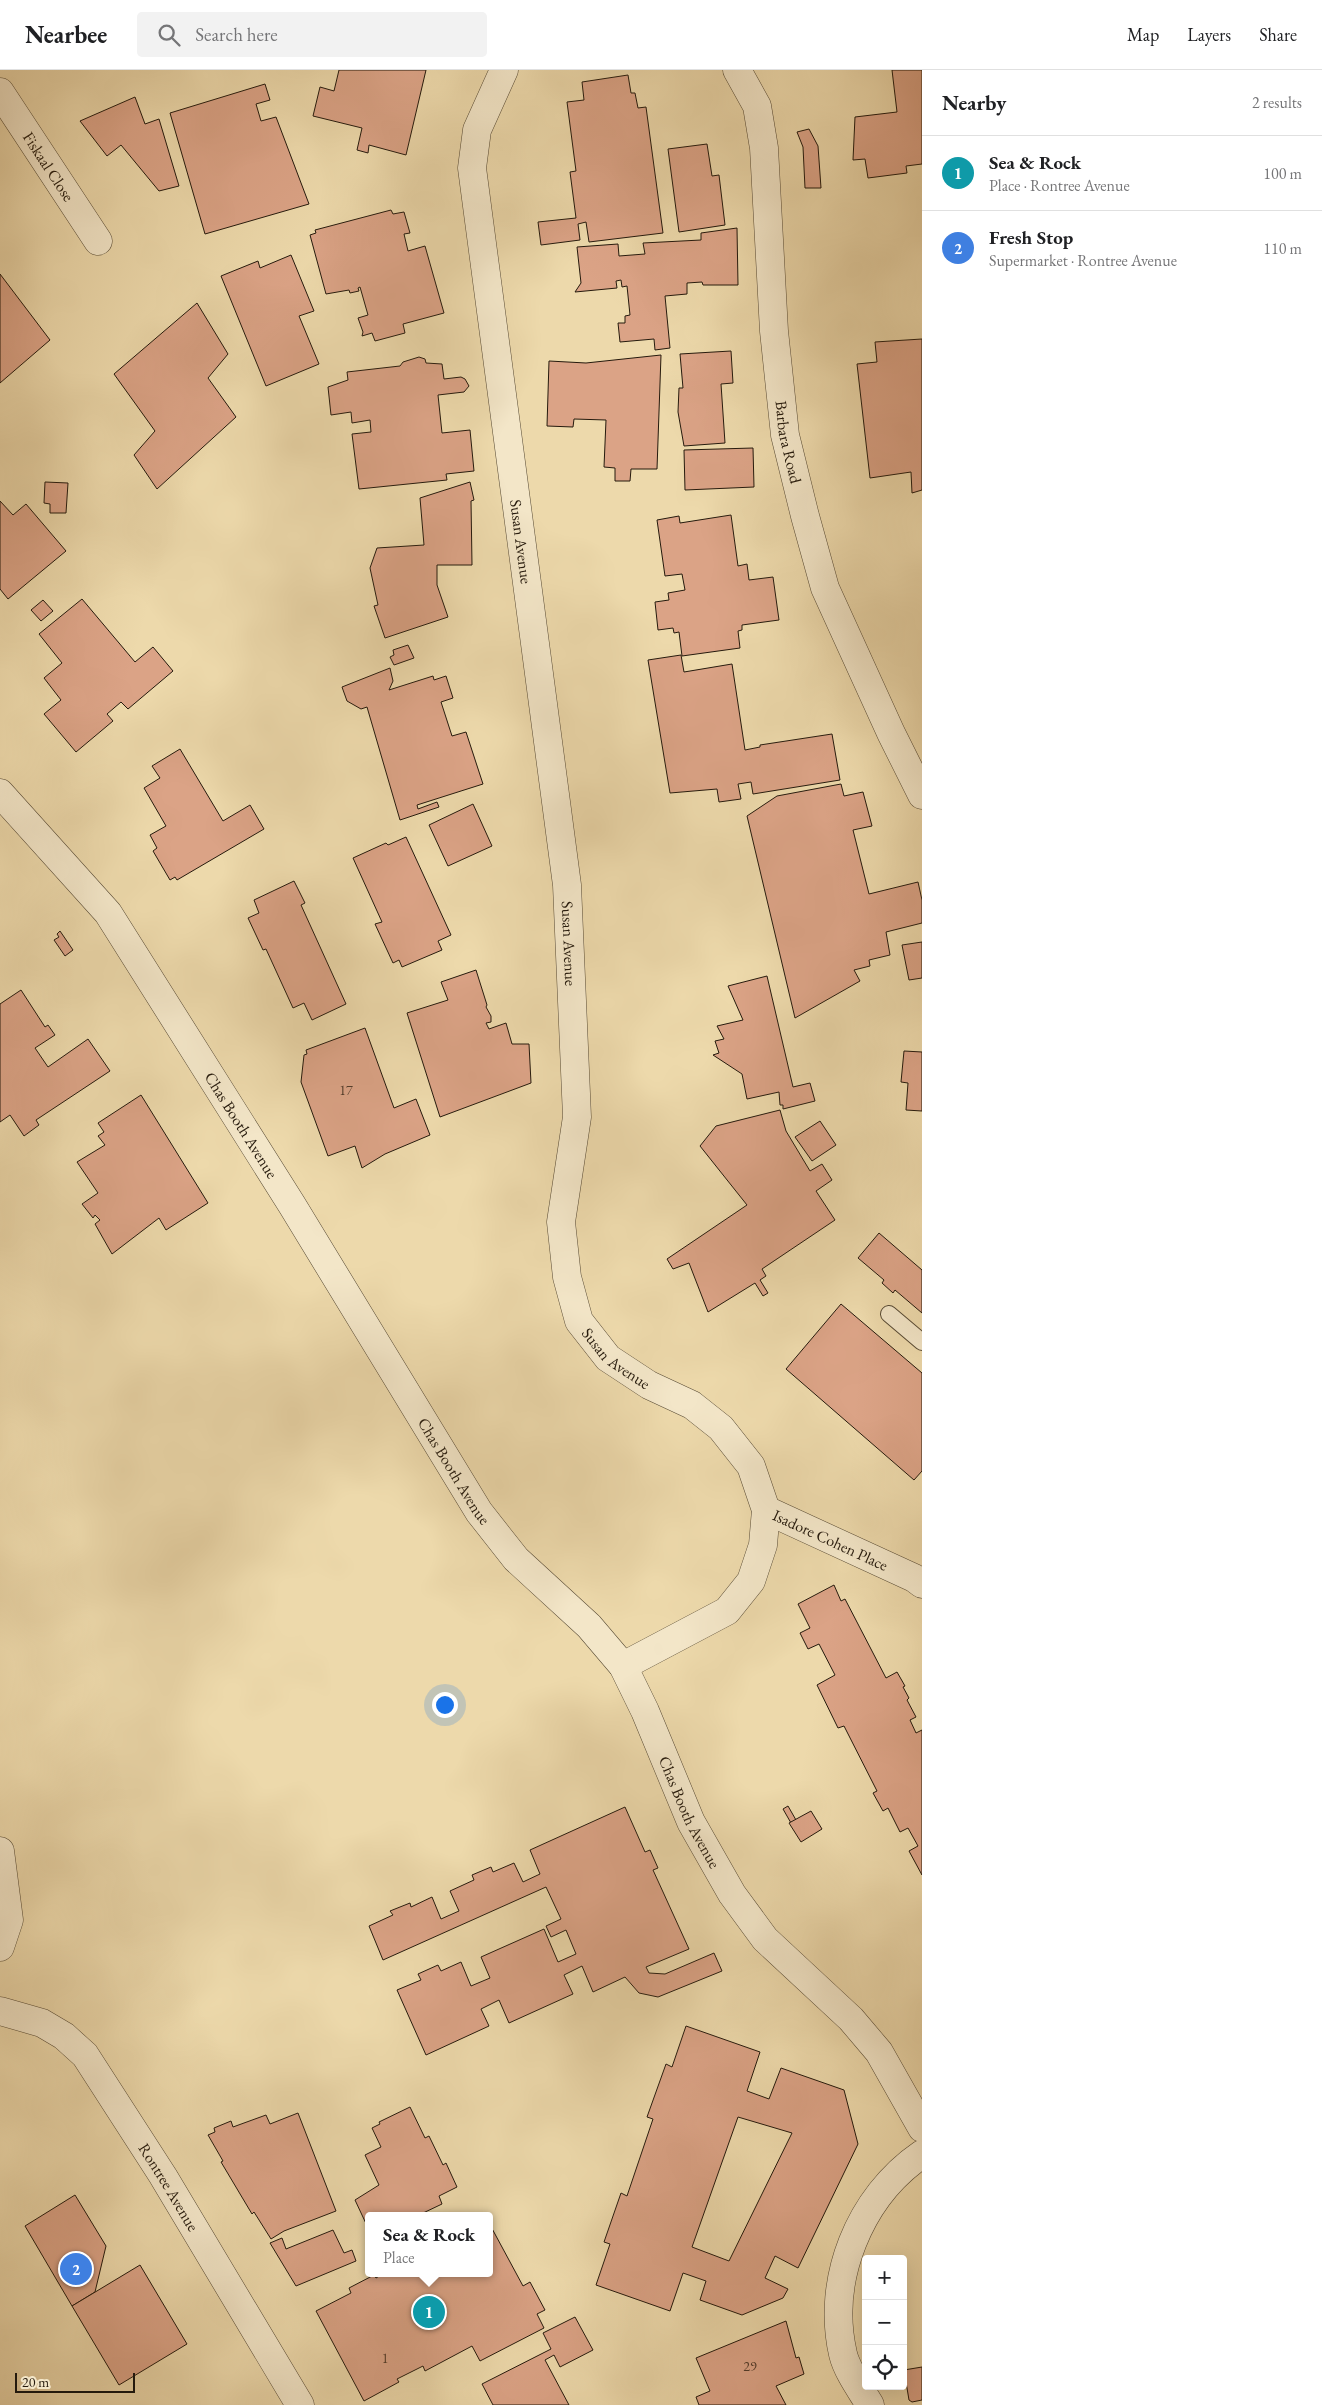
<!DOCTYPE html>
<meta charset="utf-8">
<style>
body{margin:0;font-family:"EB Garamond",serif;background:#f2f2f2;color:#202124}
.controls{position:absolute;right:15px;bottom:15px;display:grid;overflow:hidden;border-radius:5px;box-shadow:0 5px 20px #0002}
.controls button{width:45px;height:45px;display:grid;place-items:center;padding:0;border:0;border-bottom:1px solid #e0e0e0;background:#fff;color:#202124;font:25px sans-serif}
.scale{position:absolute;left:15px;bottom:12px;width:120px;box-sizing:border-box;padding-left:5px;border:2px solid #251a0d;border-top:0;font-size:14px;line-height:18px;white-space:nowrap;color:#251a0d;-webkit-text-stroke:4px #f3e6c8;paint-order:stroke}
.you{position:absolute;left:444px;top:1634px;width:18px;height:18px;margin:-12px;border:4px solid #fff;border-radius:50%;background:#1a73e8;box-shadow:0 0 0 8px #1a73e833}
.badge{display:grid;place-items:center;width:32px;height:32px;border-radius:50%;background:#ea580c;color:#fff;font-size:16px;font-weight:700}
.pin{position:absolute;translate:-50% -50%;border:2px solid #fff;box-shadow:0 1px 5px #0006}
.popup{position:absolute;left:365px;top:2142px;width:128px;height:65px;box-sizing:border-box;display:grid;place-content:center;border-radius:5px;background:#fff;filter:drop-shadow(0 1px 4px #0005);font-size:16px;white-space:nowrap;color:#757577}
.popup b{font-size:19px;color:#202124}
.popup::after{content:'';position:absolute;left:50%;top:100%;margin-left:-10px;border:10px solid transparent;border-top-color:#fff}
.list{margin:0;padding:0;list-style:none}
h2{display:flex;justify-content:space-between;align-items:center;height:65px;margin:0;padding:0 20px;font-size:21px}
h2 small{font-size:16px;font-weight:400;color:#757577}
.list li{display:grid;grid-template-columns:32px 1fr auto;gap:15px;align-items:center;box-sizing:border-box;height:75px;padding:0 20px;border-top:1px solid #e0e0e0}
.list b{display:block;font-size:19px;white-space:nowrap}
.list p{margin:0;font-size:16px;white-space:nowrap;color:#757577}
.list em{font-size:16px;font-style:normal;color:#757577}
.icon{flex:none;width:28px;height:28px;fill:none;stroke:currentColor;stroke-width:2;stroke-linecap:round;stroke-linejoin:round}
.map{position:relative;flex:none;width:922px;height:2335px;overflow:hidden}
header{display:flex;align-items:center;gap:30px;box-sizing:border-box;height:70px;padding:0 25px;background:#fff;border-bottom:1px solid #e0e0e0}
header strong{font-size:24px}
nav{display:flex;gap:28px;margin-inline-start:auto;font-size:18px}
.search{width:350px;height:45px;background:#f2f2f2;display:flex;align-items:center;gap:12px;box-sizing:border-box;padding:0 18px;border-radius:5px;color:#757577;font-size:19px}
main{display:flex}
aside{flex:1;background:#fff}
.map>svg:first-child{display:block}
</style>
<header>
<strong>Nearbee</strong>
<div class="search"><svg class="icon" aria-label="search" viewBox="0 0 24 24"><circle cx="10" cy="10" r="6"/><path d="M15 15l6 6"/></svg>Search here</div>
<nav><a>Map</a><a>Layers</a><a>Share</a></nav>
</header>
<main>
<div class="map">
<svg width="922" height="2335" viewBox="0 0 922 2335">
<rect width="100%" height="100%" fill="#edd9ab"/>
<filter id="stains"><feTurbulence type="fractalNoise" baseFrequency=".004" numOctaves="4"/><feColorMatrix values="0 0 0 0 .2 0 0 0 0 .09 0 0 0 0 .02 0 0 0 .5 -.17"/></filter>
<radialGradient id="worn" r=".72"><stop offset=".6" stop-color="#630" stop-opacity="0"/><stop offset="1" stop-color="#630" stop-opacity=".3"/></radialGradient>
<g fill="#dba386" stroke="#251a0d" fill-rule="evenodd">
<path d="M339,0H426L406,85L369,75L368,83L357,80L362,58L313,46L320,17L334,21Z"/>
<path d="M892,0H922V94L906,96L907,103L868,108L865,89L853,90L855,47L897,42Z"/>
<path d="M628,5L631,23H635L638,38L646,37L663,163L589,172L586,152L578,154L580,170L541,175L538,152L576,148L570,102L576,101L567,32L584,30L582,12Z"/>
<path d="M265,14L270,30L256,34L261,51L276,47L309,134L205,164L170,43Z"/>
<path d="M135,27L145,54L159,49L179,116L159,121L121,75L107,86L80,51Z"/>
<path d="M809,59L818,76L821,118H805L803,77L797,62Z"/>
<path d="M707,74L712,106L719,105L725,155L679,162L668,79Z"/>
<path d="M391,140L393,144L404,142L410,163L404,164L408,181L425,176L444,243L403,254L405,263L375,271L372,263L362,266L363,262L358,248L368,245L360,217L358,218L359,221L350,223L349,220L326,224L310,165L316,163L315,160Z"/>
<path d="M737,158L738,215H703L702,212L687,213V224L665,226L670,278L655,280L654,269L620,272L618,253H625V246L630,245L627,216L622,217L621,210L616,211L617,218L575,222L581,213L577,177L618,174L619,186L645,184L643,173L701,170V163Z"/>
<path d="M291,185L314,241L299,246L319,294L266,316L221,206L258,191L260,198Z"/>
<path d="M0,204L50,270L0,313Z"/>
<path d="M197,233L228,284L208,308L236,347L157,419L134,385L155,361L114,304Z"/>
<path d="M922,269V420L912,423L911,402L870,408L857,294L877,292L875,272Z"/>
<path d="M731,281L733,313L721,314L725,373L684,376L678,342L679,318H683L680,284Z"/>
<path d="M661,285L657,399H631L630,411H615V398L604,397L606,350L574,349L573,357L547,356L549,291L586,293Z"/>
<path d="M419,287L425,289L426,293L442,294L444,309L461,307L465,309L469,316L464,322L438,325L442,363L470,360L474,401L446,404L447,410L359,419L352,364L371,362L370,350L352,353L351,342L331,345L328,317L348,310L347,302L400,296L403,292Z"/>
<path d="M753,378L754,417L685,420L684,380Z"/>
<path d="M45,412L68,413L66,443H50V434L44,433Z"/>
<path d="M470,412L474,430L471,431L472,495H437V515L448,547L385,568L374,536L378,535L370,498L377,478L424,475L420,428Z"/>
<path d="M0,431L13,445L26,434L66,481L8,529L0,519Z"/>
<path d="M731,445L738,496L747,494L749,510L773,507L779,550L742,555V560L738,561L740,578L682,586L679,562L674,563L673,558L658,560L655,532L669,530L668,523L685,520L682,504L665,506L657,450L679,446L680,453Z"/>
<path d="M82,529L135,592L153,577L173,601L128,639L121,632L107,644L113,651L76,682L44,644L61,630L44,608L62,593L39,564Z"/>
<path d="M43,530L53,541L41,551L31,540Z"/>
<path d="M408,575L414,588L394,595L390,587L394,585L393,580Z"/>
<path d="M681,585L684,602L732,594L745,680L760,677V675L832,664L840,710L753,724L751,712L738,714L741,729L719,732L717,719L670,723L648,590Z"/>
<path d="M390,598L393,611L389,620L433,606L434,610L446,606L453,628L441,632L452,666L466,662L483,714L417,735L418,739L437,732L439,737L400,750L367,637L361,639L347,631L342,617Z"/>
<path d="M180,679L223,751L250,735L264,759L177,810L175,807L170,810L153,781L157,778L150,765L166,756L144,718L160,708L152,696Z"/>
<path d="M841,714L844,726L863,722L872,756L853,760L869,824L918,812L922,830V853L886,862L890,885L869,890L870,896L854,900L860,911L795,948L747,746L777,726Z"/>
<path d="M473,734L492,776L448,796L429,755Z"/>
<path d="M406,767L451,865L438,871L442,880L402,897L399,890L393,893L375,854L382,852L353,788L386,773L388,775Z"/>
<path d="M294,811L305,833L301,835L346,934L312,950L304,933L293,938L266,879L263,880L248,848L259,843L254,830Z"/>
<path d="M60,861L73,880L65,886L54,870L59,867L57,864Z"/>
<path d="M922,872V908L909,910L902,875Z"/>
<path d="M476,900L487,935L486,937L491,946V952L486,953L489,959L506,953L512,974H529L531,1013L440,1047L407,943L448,930L441,912Z"/>
<path d="M767,906L793,1017L810,1013L815,1031L783,1039V1035H780L779,1022L747,1029L742,1004L713,985L719,983L715,971L724,969L717,956L743,950L728,916Z"/>
<path d="M21,920L45,957L48,955L55,965L35,978L48,997L88,969L110,1001L36,1050L39,1055L24,1066L10,1045L0,1052V934Z"/>
<path d="M365,958L394,1038L416,1029L430,1065L385,1084L362,1098L355,1076L328,1086L301,1012L304,985L307,984L306,980Z"/>
<path d="M904,981L922,982V1041L906,1040L908,1013L901,1012Z"/>
<path d="M141,1025L208,1133L166,1160L159,1148L112,1184L95,1154L100,1150L95,1145L93,1148L82,1134L98,1123L77,1092L105,1075L98,1066L104,1062L98,1053Z"/>
<path d="M780,1040L786,1061L810,1101L822,1094L832,1110L816,1121L835,1150L762,1199L766,1206L760,1210L768,1223L763,1226L755,1213L708,1242L689,1193L673,1199L667,1189L747,1135L700,1076L716,1056Z"/>
<path d="M820,1051L836,1075L812,1091L795,1067Z"/>
<path d="M879,1163L922,1200V1243L895,1220L893,1223L882,1213L884,1210L858,1188Z"/>
<path d="M841,1234L922,1303V1401L914,1410L786,1299Z"/>
<path d="M834,1515L841,1531L845,1529L886,1608L897,1602L905,1616L903,1617L909,1628L907,1630L916,1647L910,1650L916,1663L922,1660V1805L909,1781L918,1776L908,1758L900,1762L888,1738L883,1741L873,1723L877,1721L844,1656L838,1658L817,1615L835,1605L819,1574L808,1579L800,1563L810,1558L798,1534Z"/>
<path d="M788,1736L796,1750L791,1753L783,1739Z"/>
<path d="M625,1737L645,1782L650,1780L658,1798L653,1800L689,1879L646,1897L649,1903L665,1904L714,1883L722,1901L658,1927L639,1923L625,1907L593,1922L582,1896L564,1905L573,1924L509,1953L499,1930L481,1939L489,1956L426,1985L397,1920L421,1910L418,1904L438,1895L441,1901L461,1892L471,1916L490,1908L481,1887L544,1859L558,1892L576,1884L566,1860L551,1867L546,1856L561,1849L546,1817L383,1890L369,1856L393,1845L390,1841L410,1833L411,1837L432,1827L441,1849L459,1841L450,1821L474,1810L472,1805L491,1797L493,1802L514,1793L523,1812L540,1804L530,1780Z"/>
<path d="M811,1741L822,1759L801,1772L789,1753Z"/>
<path d="M686,1956L760,1982L747,2021L769,2029L781,1998L844,2020L858,2074L798,2198L775,2186L765,2208L788,2219L783,2228L742,2245L700,2230L706,2211L683,2203L670,2241L596,2215L610,2174L604,2172L621,2123L627,2126L653,2049L647,2047L666,1994L672,1997ZM738,2047L792,2063L729,2191L692,2177Z"/>
<path d="M410,2037L425,2068L429,2066L443,2095L446,2093L457,2117L439,2126L442,2134L421,2144L422,2146H369V2160L355,2130L379,2115L365,2085L381,2077L372,2058L380,2054L379,2052Z"/>
<path d="M298,2043L336,2141L284,2161L271,2169L254,2142L252,2144L221,2092L223,2091L208,2065L215,2062L214,2058L231,2051L233,2057L266,2045L270,2054Z"/>
<path d="M75,2125L106,2176L95,2222L72,2236L25,2156Z"/>
<path d="M489,2153L523,2216L530,2212L545,2240L537,2244L544,2258L480,2291L472,2276L425,2301L423,2296L397,2309L399,2312L364,2331L316,2241L351,2223L349,2218L374,2205L376,2208L384,2203H489Z"/>
<path d="M333,2160L344,2183L352,2180L356,2191L296,2216L270,2173L282,2168L286,2179Z"/>
<path d="M140,2195L187,2274L119,2315L72,2236Z"/>
<path d="M575,2247L593,2280L560,2297L554,2285L545,2290L569,2335H493L482,2314L551,2279L543,2263Z"/>
<path d="M786,2251L796,2288L799,2287L804,2304L776,2316L786,2335H699L696,2327L710,2321L696,2288Z"/>
<path d="M922,2297V2330L912,2332L909,2330L904,2300Z"/>
</g>
<g fill="none" stroke-linecap="round" stroke-linejoin="round">
<g stroke="#574a34" stroke-width="18">
<path id="lane" d="M889,1244L922,1272"/>
</g>
<g stroke="#574a34" stroke-width="29">
<g id="street">
<path id="s1" d="M504,0L477,60L472,98L567,815L577,1047L561,1152L567,1207L579,1251L608,1288L649,1315L692,1335L721,1358L751,1396L766,1440L763,1475L751,1511L727,1541L623,1596"/>
<path id="s2" d="M737,0L757,36L764,78L774,261L785,365L805,446L825,518L891,663L922,725"/>
<path id="s3" d="M0,22L98,171"/>
<path id="s4" d="M0,723L108,843L292,1135L479,1442L516,1489L589,1556L623,1596L645,1641L691,1752L732,1824L765,1869L851,1949L879,1982L922,2058"/>
<path id="s5" d="M766,1440L914,1508L922,1514"/>
<path d="M0,1781L9,1850L0,1877"/>
<path id="s6" d="M0,1941L42,1953L64,1966L85,1985L163,2106L300,2335"/>
<path d="M870,2335C861,2320 847,2301 843,2284C826,2210 859,2127 922,2084"/>
</g>
</g>
<use href="#lane" stroke="#f3e6c8" stroke-width="16"/>
<use href="#street" stroke="#f3e6c8" stroke-width="28"/>
</g>
<g text-anchor="middle" stroke-width="4" stroke-linejoin="round" paint-order="stroke">
<g font-size="14" fill="#523c2b">
<text x="346" y="1025">17</text>
<text x="385" y="2293">1</text>
<text x="750" y="2301">29</text>
</g>
<g font-size="16" fill="#251a0d" stroke="#f3e6c8">
<text dy="6" stroke="none"><textPath href="#s3" startOffset="89">Fiskaal Close</textPath></text>
<text dy="6" stroke="none"><textPath href="#s2" startOffset="379">Barbara Road</textPath></text>
<text dy="6" stroke="none"><textPath href="#s1" startOffset="481">Susan Avenue</textPath></text>
<text dy="6" stroke="none"><textPath href="#s1" startOffset="886">Susan Avenue</textPath></text>
<text dy="6" stroke="none"><textPath href="#s4" startOffset="412">Chas Booth Avenue</textPath></text>
<text dy="6" stroke="none"><textPath href="#s1" startOffset="1320">Susan Avenue</textPath></text>
<text dy="6" stroke="none"><textPath href="#s4" startOffset="818">Chas Booth Avenue</textPath></text>
<text dy="6" stroke="none"><textPath href="#s5" startOffset="71">Isadore Cohen Place</textPath></text>
<text dy="6" stroke="none"><textPath href="#s4" startOffset="1238">Chas Booth Avenue</textPath></text>
<text dy="6" stroke="none"><textPath href="#s6" startOffset="254">Rontree Avenue</textPath></text>
</g>
</g>
<rect width="100%" height="100%" filter="url(#stains)"/>
<rect width="100%" height="100%" fill="url(#worn)"/>
</svg>
<div class="controls">
<button>+</button>
<button>−</button>
<button><svg class="icon" aria-label="locate" viewBox="0 0 24 24"><circle cx="12" cy="12" r="6"/><path d="M12 2v4M12 18v4M2 12h4M18 12h4"/></svg></button>
</div>
<div class="scale">20 m</div>
<div class="you"></div>
<div class="pin badge" style="left:429px;top:2242px;background:#0f9aa8">1</div>
<div class="popup"><b>Sea &amp; Rock</b>Place</div>
<div class="pin badge" style="left:76px;top:2199px;background:#3f7fe0">2</div>
</div>
<aside>
<h2>Nearby<small>2 results</small></h2>
<ul class="list">
<li><span class="badge" style="background:#0f9aa8">1</span><div><b>Sea &amp; Rock</b><p>Place · Rontree Avenue</p></div><em>100 m</em></li>
<li><span class="badge" style="background:#3f7fe0">2</span><div><b>Fresh Stop</b><p>Supermarket · Rontree Avenue</p></div><em>110 m</em></li>
</ul>
</aside>
</main>
